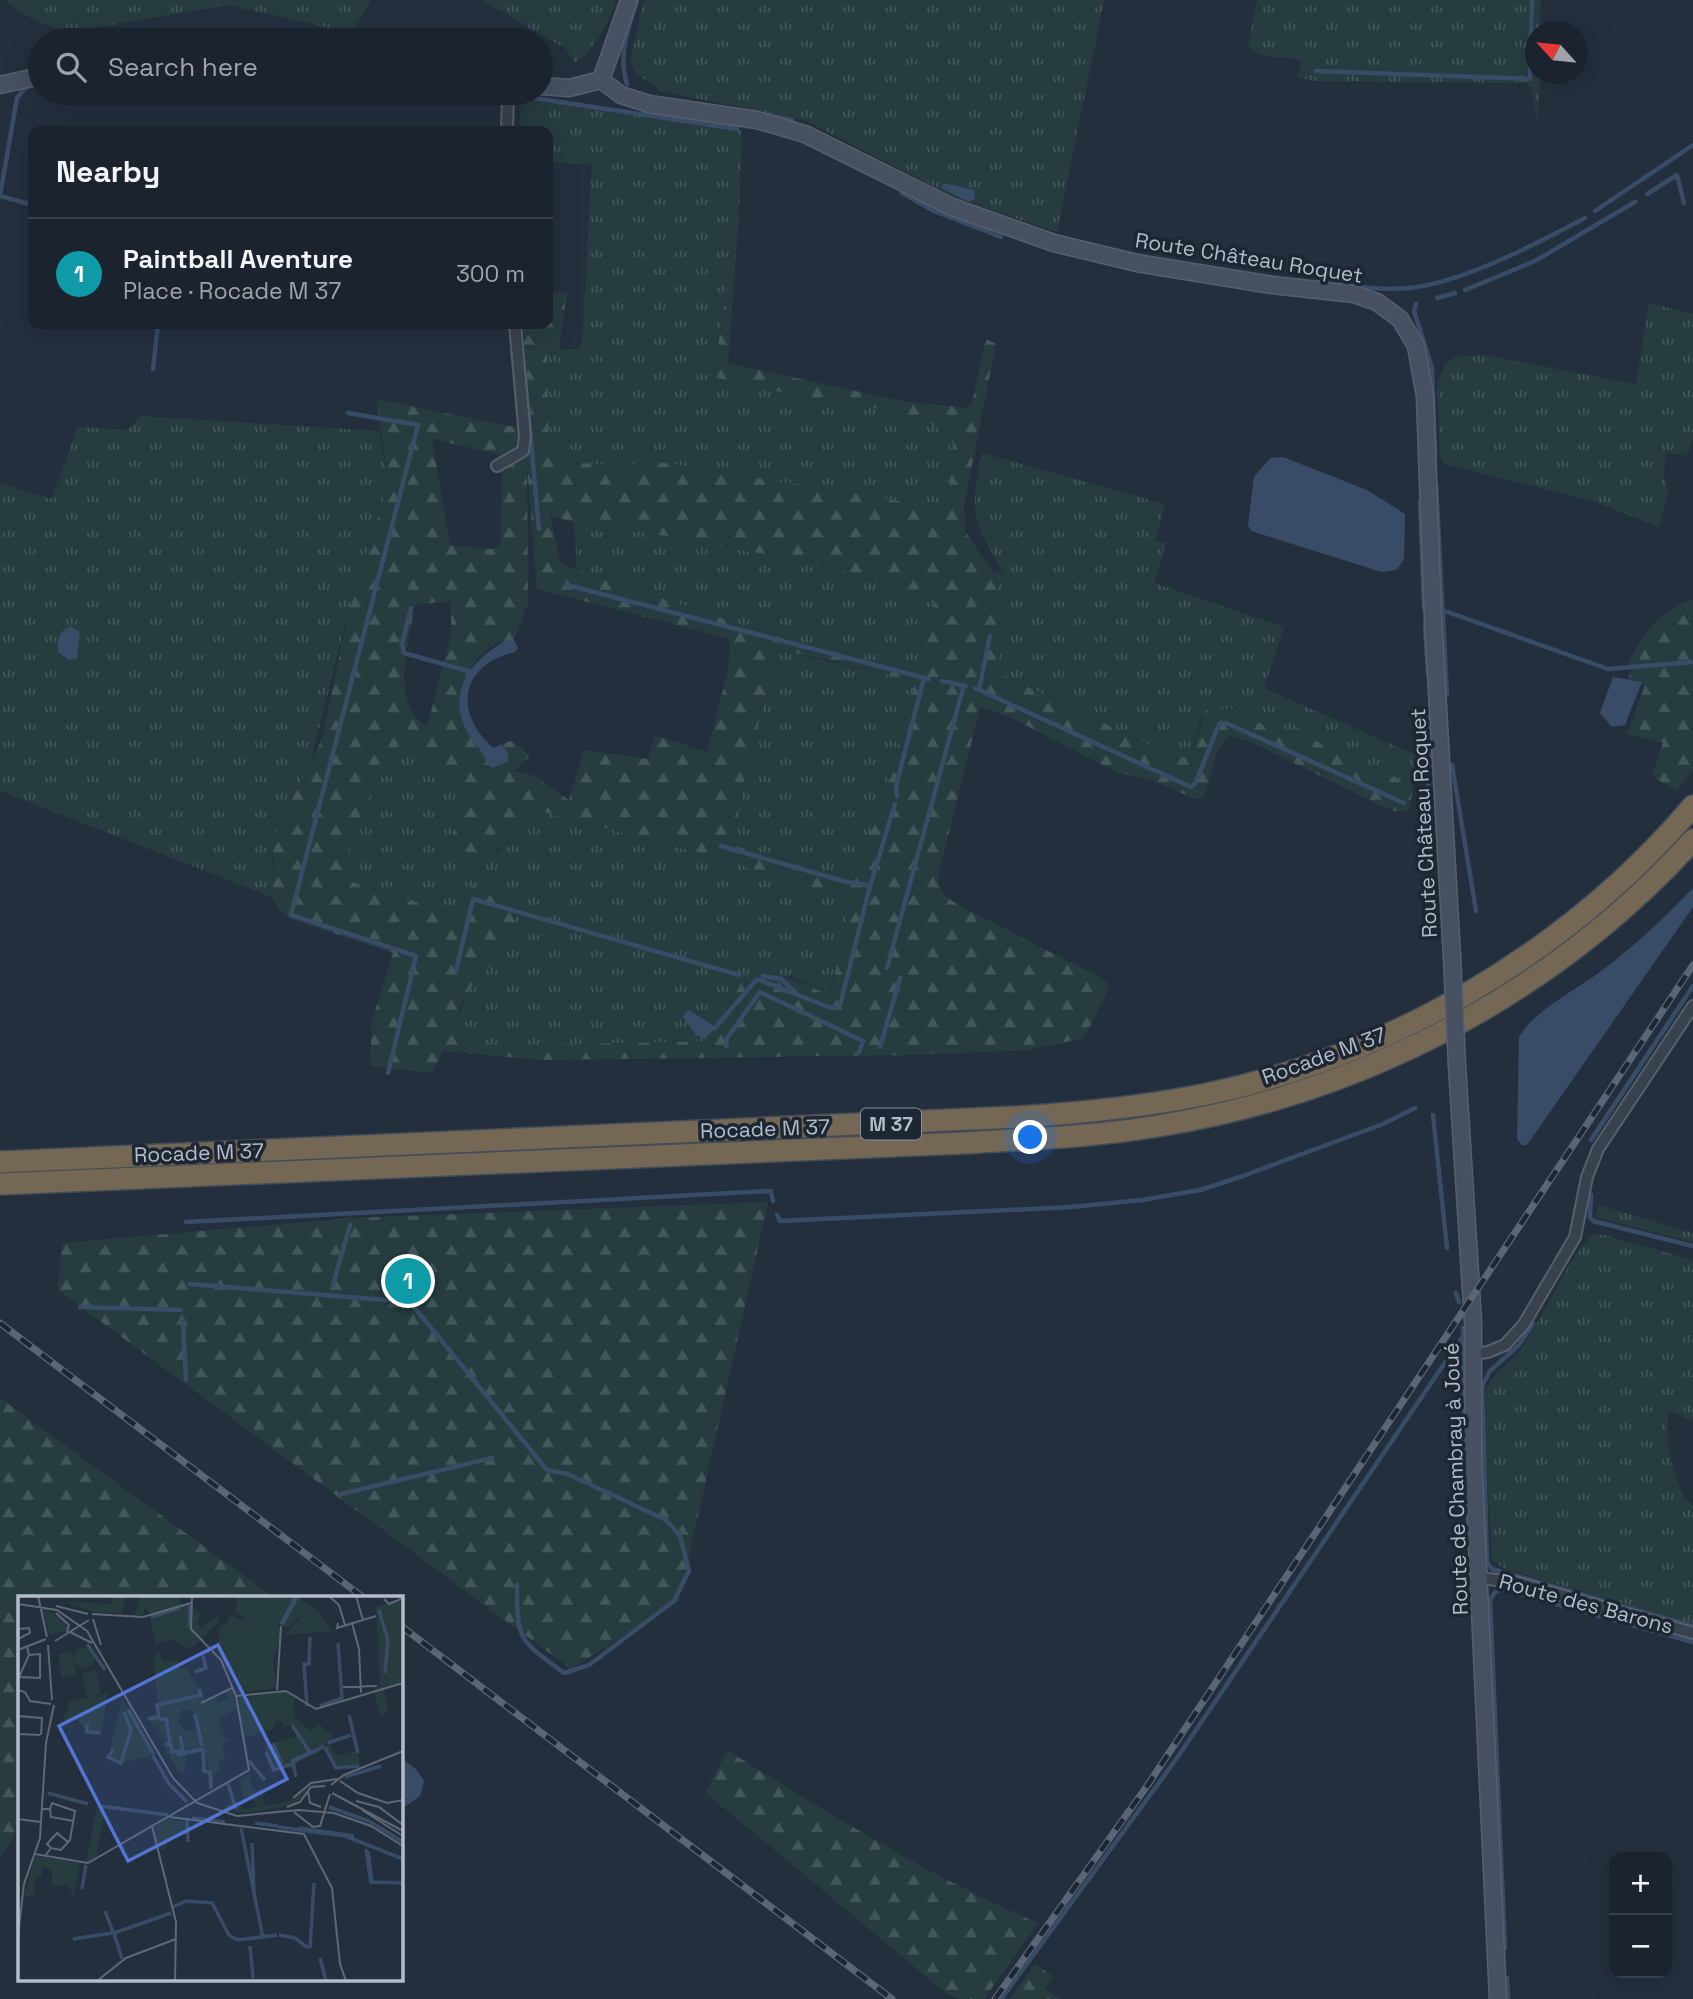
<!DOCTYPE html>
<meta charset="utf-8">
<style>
body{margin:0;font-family:"Space Grotesk",sans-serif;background:#282f3a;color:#f1f3f6}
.controls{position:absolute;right:21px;bottom:21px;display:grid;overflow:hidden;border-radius:14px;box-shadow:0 7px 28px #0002}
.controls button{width:63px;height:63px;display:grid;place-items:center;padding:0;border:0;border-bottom:2px solid #39404a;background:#1b232e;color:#f1f3f6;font:35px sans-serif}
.compass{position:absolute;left:1525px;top:21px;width:63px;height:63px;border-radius:50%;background:#1b232e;box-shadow:0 7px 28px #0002;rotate:297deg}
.you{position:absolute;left:1031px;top:1138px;width:24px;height:24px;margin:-18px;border:5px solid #fff;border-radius:50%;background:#1a73e8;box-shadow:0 0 0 10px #1a73e833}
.badge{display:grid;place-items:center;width:46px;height:46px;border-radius:50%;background:#8ab4f8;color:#fff;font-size:23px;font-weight:700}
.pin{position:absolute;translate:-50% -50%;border:4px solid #fff;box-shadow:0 2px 7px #0006}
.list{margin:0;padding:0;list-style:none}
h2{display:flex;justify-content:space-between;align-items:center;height:91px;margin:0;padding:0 28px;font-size:30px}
h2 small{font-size:23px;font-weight:400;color:#a0a4aa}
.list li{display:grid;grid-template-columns:46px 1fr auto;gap:21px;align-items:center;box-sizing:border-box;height:112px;padding:0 28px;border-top:2px solid #39404a}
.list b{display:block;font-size:26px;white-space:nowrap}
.list p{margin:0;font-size:23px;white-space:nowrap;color:#a0a4aa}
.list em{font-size:23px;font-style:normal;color:#a0a4aa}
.icon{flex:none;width:38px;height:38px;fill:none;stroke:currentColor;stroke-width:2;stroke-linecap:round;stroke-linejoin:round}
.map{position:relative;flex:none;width:1693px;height:1999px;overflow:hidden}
.search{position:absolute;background:#1b232e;box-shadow:0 7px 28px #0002;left:28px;top:28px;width:525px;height:77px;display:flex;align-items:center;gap:18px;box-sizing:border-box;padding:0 24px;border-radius:38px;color:#a0a4aa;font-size:26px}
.panel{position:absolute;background:#1b232e;box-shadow:0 7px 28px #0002;left:28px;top:126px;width:525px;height:203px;border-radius:14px}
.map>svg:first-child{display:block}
</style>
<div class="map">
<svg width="1693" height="1999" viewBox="0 0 1693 1999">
<defs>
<pattern id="grass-tufts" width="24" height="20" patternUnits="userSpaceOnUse" patternTransform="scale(1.75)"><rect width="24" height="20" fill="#263c3f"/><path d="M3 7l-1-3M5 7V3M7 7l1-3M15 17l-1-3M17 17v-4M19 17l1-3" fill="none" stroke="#435659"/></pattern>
<pattern id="forest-firs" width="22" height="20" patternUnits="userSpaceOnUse" patternTransform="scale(1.75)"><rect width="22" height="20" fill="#263c3f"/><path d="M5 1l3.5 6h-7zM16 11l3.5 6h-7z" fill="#435659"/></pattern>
</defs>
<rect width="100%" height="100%" fill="#242f3e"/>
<g fill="url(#grass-tufts)">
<path d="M4,0H371L352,33L227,5L83,30L59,29L37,22Z"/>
<path d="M482,0H616C610,20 593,53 574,63L566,49Z"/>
<path d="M644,0H1104L1057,232L956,198L804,120L660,91L634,71L630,62Z"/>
<path d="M1257,0H1541L1540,31L1536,32V74H1541L1537,121L1531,88L1527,83L1314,81L1297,77L1302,61C1278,52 1273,65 1248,47Z"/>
<path d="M521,96L742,130L739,212L713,377L907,413L945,430L953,443V461L944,516L918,504L640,459L630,468L548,459L547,350L578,349L582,344L592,165L548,162V131H520Z"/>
<path d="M1649,303L1693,314V440L1686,456L1666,453L1664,474L1668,494L1659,527L1596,502L1444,464L1440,456L1437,382L1446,363L1456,357L1484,355L1636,384Z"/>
<path d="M140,416L379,431L389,483L350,605L311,761L278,827L272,856V897L0,791V483L51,499L78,427L128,430Z"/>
<path d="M982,453L1165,504L1155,541L1166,543L1154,583L1284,627L1264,688L1425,759L1422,784C1377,777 1333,754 1297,728L1288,736L1229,708L1201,717L1190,756L1177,758L1001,674L999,666L1001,607L995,571L1004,574C972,517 969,518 982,453Z"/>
<path d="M574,523L599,531L622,528L830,566L886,584L938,594L917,675L779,637L577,570Z"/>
<path d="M778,650L915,681L891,770L854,884L733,845L745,776Z"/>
<path d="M397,746L465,782L454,819L496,853L511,839L526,807L732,862L809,888L834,891L851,898L829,996L792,976L742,980L716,1041L499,1046L454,1039C462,993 472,981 506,950L458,915L338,878L364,808Z"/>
<path d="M1599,1205L1693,1233V1242L1595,1217Z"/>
<path d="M1593,1235H1604L1693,1260V1421L1670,1411C1661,1430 1675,1494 1693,1506V1624L1505,1569L1492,1561L1483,1405C1487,1371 1506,1370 1524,1345C1542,1318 1571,1253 1593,1235Z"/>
</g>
<g fill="url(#forest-firs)" fill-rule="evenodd">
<path d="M739,212L728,363L901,401L966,408L972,403L986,339L996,344L964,505L965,531L996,578L1001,607L999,665L1001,674L1177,758L1190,756L1206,710L1229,708L1287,736L1297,728C1332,753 1372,772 1414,783L1409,811H1394L1377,804L1247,740L1230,736C1211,749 1214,779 1202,798L1195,799L1154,781L1116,772L1010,717L980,707L938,878C939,894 947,897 960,906L1103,979L1110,986L1084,1038L1030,1050L914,1055L541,1060L443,1051L432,1073L370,1066L372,1021L393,953L293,920L279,910L272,897L273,851L278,827L322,739L352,596L389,483L376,399L524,429L516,347L524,345L523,324H548V292L567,293L559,350L547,351L549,459L629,468L640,459L918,504L944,515L953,461V443L945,430L907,413L800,396L713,377ZM432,439L502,455L501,545L492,549L450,545ZM527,465L537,589L730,639L728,671L707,752L655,735L648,759L584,750L569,800C547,787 540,772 513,772L529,757L524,749L511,741L502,744L508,753L485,760C479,745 464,732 461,717C453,685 480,640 514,640L528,603ZM550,515L599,531L622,528L830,566L886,584L937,594L917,674L779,637L577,570L560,562ZM451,601V636L427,727C388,703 409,641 415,605ZM778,650L830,660L915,682L891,770L854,883L733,845L745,776ZM397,746L464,782C455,813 440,852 487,857L511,839L527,807L732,862L809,888L834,891L851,899L830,995C796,982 780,965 742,980L715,1041L499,1046L455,1039L460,1005L475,981L506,951L519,908L473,885L457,915L339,878L364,808Z"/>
<path d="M1693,599V770L1676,791L1652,776L1663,743L1627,734L1645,685L1627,683L1632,667H1627C1640,636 1660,610 1693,599Z"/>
<path d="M768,1202L679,1601L571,1669L58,1290L62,1243L353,1218Z"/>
<path d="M0,1398L275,1598H19V1826L0,1860Z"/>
<path d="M728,1751C829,1813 928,1876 1038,1923L984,1999H962L947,1994L705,1792Z"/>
<path d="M1035,1964L1053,1976L1045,1989L1060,1999H1010Z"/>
</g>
<g fill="#394c67">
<path d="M944,183L974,190L975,198L969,202L941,188Z"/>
<path d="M1283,457L1367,490L1405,514L1404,560L1396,570L1382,572L1251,531L1248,525L1254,477L1270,458Z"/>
<path d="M71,626L80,632L77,657L69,660L58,652C57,640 58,631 71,626Z"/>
<path d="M507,640H514L518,648L515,652C460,665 453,712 493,748L502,744L508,753V762L492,768C484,762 484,753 477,746C441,703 464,663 507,640Z"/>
<path d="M1613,677L1642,682L1625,725L1612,727L1600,713Z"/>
<path d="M1693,888V907L1527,1145H1522L1517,1139L1519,1037C1534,1010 1578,989 1604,969C1636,945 1665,917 1693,888Z"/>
<path d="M688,1010L713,1025L714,1029L705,1039L696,1035L683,1017Z"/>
<path d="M401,1758L416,1769L424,1781L420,1796L406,1806L401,1805Z"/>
</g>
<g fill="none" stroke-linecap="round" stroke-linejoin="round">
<g stroke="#394c67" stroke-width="4.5">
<path d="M1316,71L1530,79L1532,0"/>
<path d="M627,84C618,54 628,29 637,0"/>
<path d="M27,87L40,84"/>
<path d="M521,96L737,129"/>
<path d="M762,114L792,120"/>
<path d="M902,193L934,211L1001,237"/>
<path d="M1647,194L1677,175L1684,203"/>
<path d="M0,196L17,98L26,87"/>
<path d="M0,196L33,205"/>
<path d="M1595,211L1693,145"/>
<path d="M1317,281C1347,285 1378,291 1409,288C1462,283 1538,243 1585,218"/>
<path d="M1465,290L1535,261L1635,202"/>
<path d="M1437,298L1455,293"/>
<path d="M1416,304L1414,311L1432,368L1435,455"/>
<path d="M153,369L158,324"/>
<path d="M525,377L539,529"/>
<path d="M348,413L418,425L291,915L416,956L388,1073"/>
<path d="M1436,484L1447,694"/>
<path d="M1420,502L1424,608"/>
<path d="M567,585L929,679"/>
<path d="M411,608L402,644L404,653L468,671"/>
<path d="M1442,610L1608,669L1693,662"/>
<path d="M1425,627L1428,673"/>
<path d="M942,681L966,686"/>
<path d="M975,688L1191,787L1195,784L1219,724L1226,723L1404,803"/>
<path d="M979,690L990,636"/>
<path d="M1430,702L1431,765"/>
<path d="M1452,765L1476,911"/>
<path d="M897,796L896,786L924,678"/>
<path d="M1421,810L1425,811L1429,781"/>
<path d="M870,886L895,804"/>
<path d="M887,968L964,685"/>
<path d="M456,971L473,899L739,975"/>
<path d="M763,976L781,979L795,992"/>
<path d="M714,1029L757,979L831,1008L840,1005L870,886L843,881L721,846"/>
<path d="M726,1046L727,1038L760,992L863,1041L859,1052"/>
<path d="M880,1047L900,978"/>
<path d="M1433,1115L1447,1248"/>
<path d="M1591,1140L1693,986"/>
<path d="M1591,1195L1590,1217L1593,1221L1693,1246"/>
<path d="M777,1215L780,1221L1071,1207L1142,1200L1200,1190L1243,1176L1383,1124L1415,1108"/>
<path d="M186,1222L771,1191L773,1201"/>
<path d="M190,1284L410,1302L547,1470L568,1474L666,1520L680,1536L689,1571L674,1601L589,1665L564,1673C519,1639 517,1642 517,1585"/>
<path d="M333,1285L350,1225"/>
<path d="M1456,1293L1459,1302"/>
<path d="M80,1307L181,1310"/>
<path d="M183,1321L186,1380"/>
<path d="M1533,1324L1518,1346L1490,1371L1482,1386L1487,1562L1492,1569L1693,1626"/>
<path d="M1463,1328L1465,1456"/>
<path d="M341,1494L492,1458"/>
<path d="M1505,1948L1490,1600L1495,1592L1502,1589L1693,1642"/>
<path d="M1507,1978L1508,1999"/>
<path d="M1002,1998L1177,1758L1463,1336"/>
</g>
<g stroke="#565f6c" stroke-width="14">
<g id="street">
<path d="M507,131L508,93"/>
<path d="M497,466L523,451L525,437L515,324"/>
<path d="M1473,1354L1488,1352L1505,1345L1524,1324L1575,1237L1587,1177L1598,1149L1693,1006"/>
<path d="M1479,1578L1515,1582L1693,1633"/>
</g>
</g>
<g stroke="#565f6c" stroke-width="19">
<g id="secondary">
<path d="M601,80L621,95L649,104L757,120L805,134L952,207L1054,243L1137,263L1272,285L1354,294L1377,302L1400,319L1416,346L1425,396L1433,619L1452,957"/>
<path d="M601,80L629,0"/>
<path d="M0,85L40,76"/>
<path d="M541,86L569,88L601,80"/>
<path d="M1457,1065L1473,1322V1459L1498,1999"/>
</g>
</g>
<g stroke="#434c59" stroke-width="24">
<g id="highway">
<path d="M0,1162L1017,1117C1081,1113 1144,1107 1207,1094C1393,1055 1570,951 1693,806"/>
<path d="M0,1184L963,1143C1028,1139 1093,1137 1158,1126C1362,1093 1553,994 1693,840"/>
</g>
</g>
<use href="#street" stroke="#38414e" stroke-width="10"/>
<use href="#secondary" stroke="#465061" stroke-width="16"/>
<use href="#highway" stroke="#746855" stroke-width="21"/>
<g stroke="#5a6575" stroke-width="7">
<g id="rail">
<path d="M0,1323L364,1598"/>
<path d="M401,1626L892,1999"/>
<path d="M995,1999L1147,1786L1693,965"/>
</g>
</g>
<use href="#rail" stroke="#1d2633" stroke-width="4.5" stroke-dasharray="13" stroke-linecap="butt"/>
<g stroke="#565f6c" stroke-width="19" stroke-linecap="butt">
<path id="secondary-bridge" d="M1452,957L1457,1065"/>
</g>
<use href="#secondary-bridge" stroke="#465061" stroke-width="16"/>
</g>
<g text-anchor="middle" stroke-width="7" stroke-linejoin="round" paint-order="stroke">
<rect fill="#1d2633" stroke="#878f9c" stroke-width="2" x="861" y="1108.5" width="60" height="31" rx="5"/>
<g font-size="19" font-weight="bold" fill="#b4bcc9">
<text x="891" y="1131">M 37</text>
</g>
<g font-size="21" fill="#b4bcc9" stroke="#1d2633">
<text transform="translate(1249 258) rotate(9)" y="7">Route Château Roquet</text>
<text transform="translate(1424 823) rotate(-93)" y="7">Route Château Roquet</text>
<text transform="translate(1324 1056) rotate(-20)" y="7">Rocade M 37</text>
<text transform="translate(765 1129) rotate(-2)" y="7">Rocade M 37</text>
<text transform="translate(199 1153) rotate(-2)" y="7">Rocade M 37</text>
<text transform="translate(1456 1479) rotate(-92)" y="7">Route de Chambray à Joué</text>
<text transform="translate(1586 1604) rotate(15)" y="7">Route des Barons</text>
</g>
</g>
<g transform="translate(18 1596)">
<rect width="385" height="385" fill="#242f3e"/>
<path d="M95,0H108L104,17L76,16L47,6L95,8ZM161,0L163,9L151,16L132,18L126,11V19L116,20L122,1ZM279,0L298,13L296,23H279L271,32L263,30L268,13ZM233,5L260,28L264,38L255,62L258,92L219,97L220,79L212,78L200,54L202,29L208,30L213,19L225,25ZM24,12L46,24L50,34L32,39ZM143,56L144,65H161L162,73L169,72L181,96L140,107L135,64L137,57ZM214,94L220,113L199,121L204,141L197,145L186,111L211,103L208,96ZM268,96L276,100L277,122L293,135L300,127L316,141L299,158L276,166L277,175L268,169L253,176L247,150L280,139L274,129L266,131L261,122L255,130L258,133L225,142L220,102ZM157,110L163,153L154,155L136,127H145L144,111ZM182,116L191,147L164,153L163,141L181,138L178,118ZM204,145L207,162L201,164L202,176L197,177L195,194L187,156ZM231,179L236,194L243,192L247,210L241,211L232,200L225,202L222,183ZM150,223L166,225L169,239H154L148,253H140L136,231ZM17,260L62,267L56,301L50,289L34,290V274L24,271V280L18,281L16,299L6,301Z" fill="#263c3f"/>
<path d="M215,0H279L268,13L263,30L233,5L227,21L217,16L220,3ZM380,4L385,9V87L366,91L370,117L362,119L355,94L362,90L358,11ZM171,7L183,18L179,27L183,31L200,19L201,26L172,53L154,43L137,48L132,20ZM298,13L315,35L267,39L288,16L296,23ZM184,95L187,107L198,102L200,106L186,111L198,145L204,141L199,121L213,116L201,122L207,142H213L187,156L188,173L193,174L195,181L193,194L191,177L185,176L184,156L168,159L167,177H161L130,121L140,118L141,106ZM144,111H157L151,121L157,124L163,153L155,155L152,147L146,148L137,131L139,126L149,127ZM164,113L175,115L179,133L169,135L160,126ZM90,97L83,139L70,137L60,124H44L52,105ZM104,104L136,159L100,168L90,162ZM311,147L319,160L339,154L342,168L318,172L306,152ZM310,185H316L297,189L275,209L229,217L205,214L213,205L227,213L274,205L288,191ZM79,210L86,211V219L78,262L68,267Z" fill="#263c3f" fill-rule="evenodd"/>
<path d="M56 62a10 10 0 1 1 20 0a10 10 0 1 1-20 0ZM54,55L58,79L44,82L40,58ZM78,74L83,98L69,101L64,77Z" fill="#263c3f"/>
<path fill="none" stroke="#394c67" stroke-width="3.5" d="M361,14L370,44L367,77M133,21L162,12M263,28L278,0M264,29L280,0M171,31L172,9M69,48L87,74M177,76L188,72L184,57L191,55M289,110L286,68H291L292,41M302,110L324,102L320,47M110,113L136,159M177,118L184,150M331,119L340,157M130,123L141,121L139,109L183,99L181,93M141,124L148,123L152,147M69,128V136L82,137M274,129L293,158M147,147L153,149L154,156L165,154L162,140M255,147L264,168M310,147L333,139M307,151L318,172L341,170M95,154L90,161L103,167L113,134L106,116M185,154L186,175L192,176L193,193M248,156L256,174L274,168M159,159L185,153M135,160L151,188L169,206M231,165L247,184M273,165L303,152M278,181L275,166L306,150M327,181L363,170M210,188L218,213M30,197L70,208M82,210L150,219M311,211L351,225L385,246M174,222L207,226M169,224L170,246M237,227L260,230M260,231L327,240L385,263M223,232L245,342M280,232L336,240M234,247L236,298M348,253L353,287M350,255L354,286L385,287M64,293L68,269M155,311L168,305L194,307L211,339L219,344L259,339M87,315L95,336M261,339L277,342L290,352M55,343L94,337M232,350L235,382M292,352L296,287M302,362L308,385M104,363L96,337L153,317"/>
<path fill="none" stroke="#5e6776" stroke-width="2" d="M20,0L29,41M311,0L321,9L327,29M338,0L345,24M366,3L371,8L385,2M0,8L39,14L69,35L155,182L179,207L219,220L281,214L316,217L353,230L385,250M38,10L70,18M38,17L51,29L49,36M74,18L125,21L173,7M75,23L83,49M320,27L319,32L358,20M334,27L341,53L343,97M0,33L11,32L12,37L0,43M52,36L74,47M37,45L71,24M30,49L34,104M9,51L11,59L1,81L22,82V58L11,59M0,54L28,43M325,91L359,90M0,94L7,96L12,105L33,108M259,94L263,30M218,100L268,95L298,113L385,87M183,107L214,92M0,120L24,122L23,139M0,138L22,139M322,185L340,197L369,207L385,204M313,189L326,179L385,155M290,196L292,207L303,211M314,197L385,235M275,202L293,187L319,183M338,205L361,211L385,229M269,211L282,206L293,191L307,190M24,213H32L34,207L57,215L52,244L43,254L33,252L27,260M32,213L33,221L56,225M344,214L385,240M276,216L295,231L302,230L312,198M152,221L286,238L314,292L322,368L328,385M0,223L22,226M134,230L158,326L157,385M33,252L29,248L39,237L50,246M17,258L70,267L231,174L218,100L203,64L173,33L174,0M0,340L6,288L22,242L28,147L36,109M79,385L108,362L158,343"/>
<path fill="#5274d3" fill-opacity="0.15" stroke="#5274d3" stroke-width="3.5" d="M200,49L269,183L110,265L41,130Z"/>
<rect width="385" height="385" fill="none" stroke="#b4bcc9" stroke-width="3.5"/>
</g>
</svg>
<div class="controls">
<button>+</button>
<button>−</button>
</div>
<svg class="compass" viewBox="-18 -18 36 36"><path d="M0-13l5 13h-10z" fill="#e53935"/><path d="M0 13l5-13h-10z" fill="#a0a4aa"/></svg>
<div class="you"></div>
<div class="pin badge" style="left:408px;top:1281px;background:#0f9aa8">1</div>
<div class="search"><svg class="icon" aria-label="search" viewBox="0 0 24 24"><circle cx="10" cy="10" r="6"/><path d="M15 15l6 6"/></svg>Search here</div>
<section class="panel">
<h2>Nearby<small></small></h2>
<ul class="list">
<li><span class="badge" style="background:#0f9aa8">1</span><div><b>Paintball Aventure</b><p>Place · Rocade M 37</p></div><em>300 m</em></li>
</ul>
</section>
</div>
